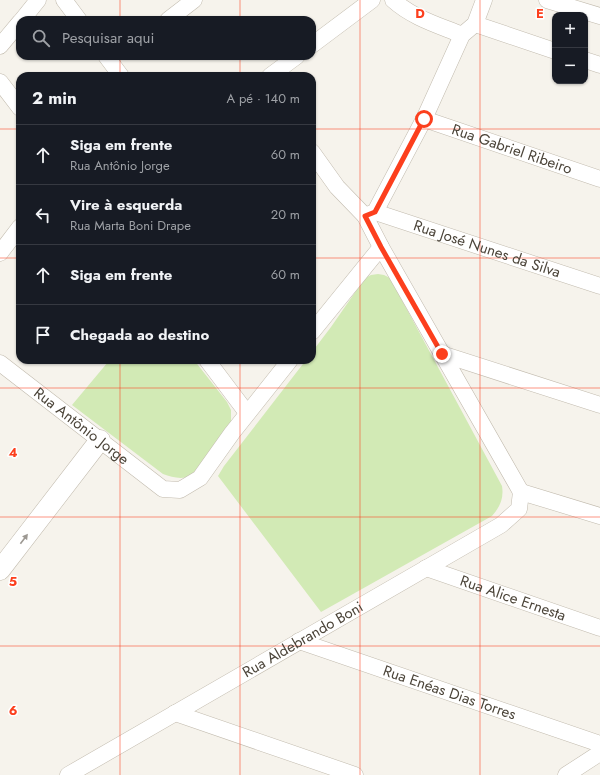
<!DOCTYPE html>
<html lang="pt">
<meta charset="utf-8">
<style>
body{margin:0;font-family:Jost,sans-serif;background:#242831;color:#f1f3f6}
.controls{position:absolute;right:12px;top:12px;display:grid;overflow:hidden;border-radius:8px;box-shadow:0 1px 3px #0004}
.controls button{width:36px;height:36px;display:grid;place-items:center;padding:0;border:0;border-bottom:1px solid #363941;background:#171b24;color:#f1f3f6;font:20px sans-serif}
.stop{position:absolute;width:12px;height:12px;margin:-9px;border:3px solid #fc3f1d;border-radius:50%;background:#fff}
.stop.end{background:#fc3f1d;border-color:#fff;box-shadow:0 1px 4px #0008}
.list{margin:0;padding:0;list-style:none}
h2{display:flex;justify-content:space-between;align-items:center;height:52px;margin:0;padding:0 16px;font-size:17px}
h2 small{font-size:13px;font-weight:400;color:#9ea1a6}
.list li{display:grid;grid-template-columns:26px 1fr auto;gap:12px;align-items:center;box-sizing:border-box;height:60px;padding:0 16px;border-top:1px solid #363941}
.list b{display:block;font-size:15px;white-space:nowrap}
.list p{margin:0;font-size:13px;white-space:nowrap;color:#9ea1a6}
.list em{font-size:13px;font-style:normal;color:#9ea1a6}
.icon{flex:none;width:22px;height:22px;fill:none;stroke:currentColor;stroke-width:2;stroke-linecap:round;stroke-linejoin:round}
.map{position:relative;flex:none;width:600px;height:775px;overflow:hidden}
.search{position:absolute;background:#171b24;box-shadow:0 1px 3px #0004;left:16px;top:16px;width:300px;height:44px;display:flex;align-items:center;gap:10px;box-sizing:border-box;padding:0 14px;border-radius:12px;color:#9ea1a6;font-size:15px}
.panel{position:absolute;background:#171b24;box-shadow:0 1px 3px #0004;left:16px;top:72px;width:300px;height:292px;border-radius:12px}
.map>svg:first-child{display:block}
</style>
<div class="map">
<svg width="600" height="775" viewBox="0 0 600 775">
<rect width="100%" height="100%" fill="#f6f3ec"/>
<g fill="#d2eab5">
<path d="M378,274L384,275L390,278L502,486C504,498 500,507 492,516L321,612L218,476L224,466L306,360H312V352L331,327L365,278L371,275Z"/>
<path d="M106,360H194L227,402L231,410V423C226,431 205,468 199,472C188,480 175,479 163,474L72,405L108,362Z"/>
</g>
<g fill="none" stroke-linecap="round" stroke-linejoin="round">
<g stroke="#c2bbae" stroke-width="17">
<g id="minor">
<path d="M64,0L79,20"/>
<path d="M393,0C413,18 438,25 462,35"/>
<path d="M547,0L600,16"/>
<path d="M22,20L38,0"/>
<path d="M168,20L194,0"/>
<path d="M475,24L555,51"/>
<path d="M312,45L372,0"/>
<path d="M0,46L20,22"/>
<path d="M106,56L121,76"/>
<path d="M585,60L600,65"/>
<path d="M270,76L297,56"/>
<path d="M0,82L20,108"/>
<path id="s1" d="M424,119L600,179"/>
<path d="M312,152L337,187L365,216L381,247L521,492"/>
<path id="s2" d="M375,212L600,286"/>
<path d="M365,216L375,212L424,119L462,35L475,24L484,0"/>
<path d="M0,253L20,227"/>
<path d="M312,332L381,247"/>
<path d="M442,354L600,405"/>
<path d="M207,360L247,413"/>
<path id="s3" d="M0,363L163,489L180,490L200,478L232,433L290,360"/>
<path d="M521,492L600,516"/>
<path id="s4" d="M426,568L600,628"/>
<path id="s5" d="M299,641L600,744"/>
<path d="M175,713L355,775"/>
<path id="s6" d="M68,775L501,525L519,509L521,492"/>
<path d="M566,775L600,753"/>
</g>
</g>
<g stroke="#c2bbae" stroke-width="21">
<path id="tertiary" d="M0,570L100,440"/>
</g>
<use href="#minor" stroke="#fff" stroke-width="16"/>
<use href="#tertiary" stroke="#fff" stroke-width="20"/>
</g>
<defs><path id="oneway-solid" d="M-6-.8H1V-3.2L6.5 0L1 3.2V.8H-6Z"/></defs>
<use fill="#9c9892" href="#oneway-solid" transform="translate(24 539) rotate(-53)"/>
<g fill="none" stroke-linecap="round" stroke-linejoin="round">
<path stroke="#fc3f1d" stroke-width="5" d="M424,119L375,212L365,216L381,247L442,354"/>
</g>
<path fill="none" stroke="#fc3f1d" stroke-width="1" stroke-opacity="0.55" d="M120,0V20M240,0V20M360,0V775M480,0V775M120,56V76M240,56V76M0,129H20M312,129H600M0,258H20M312,258H600M120,360V775M240,360V775M0,388H600M0,517H600M0,646H600"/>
<g text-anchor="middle" stroke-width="3" stroke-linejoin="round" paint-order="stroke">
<g font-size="15" fill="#4b4439" stroke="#fff">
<text dy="5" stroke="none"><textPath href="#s1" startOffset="93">Rua Gabriel Ribeiro</textPath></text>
<text dy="5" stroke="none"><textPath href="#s2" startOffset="118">Rua José Nunes da Silva</textPath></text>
<text dy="5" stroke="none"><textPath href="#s3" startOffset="103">Rua Antônio Jorge</textPath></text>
<text dy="5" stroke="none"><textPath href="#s4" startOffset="92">Rua Alice Ernesta</textPath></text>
<text dy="5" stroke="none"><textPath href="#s6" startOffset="271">Rua Aldebrando Boni</textPath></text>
<text dy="5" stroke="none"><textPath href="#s5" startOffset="159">Rua Enéas Dias Torres</textPath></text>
</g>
</g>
<g font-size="13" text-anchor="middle" font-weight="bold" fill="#fc3f1d" stroke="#fff" stroke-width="3" stroke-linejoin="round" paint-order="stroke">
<text x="420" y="18">D</text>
<text x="540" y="18">E</text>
<text x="13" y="457">4</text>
<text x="13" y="586">5</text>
<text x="13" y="715">6</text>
</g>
</svg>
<div class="controls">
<button>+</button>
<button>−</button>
</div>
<div class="stop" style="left:424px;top:119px"></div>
<div class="stop end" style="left:442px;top:354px"></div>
<div class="search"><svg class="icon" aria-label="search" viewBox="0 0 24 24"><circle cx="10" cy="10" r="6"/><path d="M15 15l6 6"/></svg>Pesquisar aqui</div>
<section class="panel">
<h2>2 min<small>A pé · 140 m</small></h2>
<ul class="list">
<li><svg class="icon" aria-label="ahead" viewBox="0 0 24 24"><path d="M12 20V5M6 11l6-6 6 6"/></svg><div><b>Siga em frente</b><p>Rua Antônio Jorge</p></div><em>60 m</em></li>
<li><svg class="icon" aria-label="left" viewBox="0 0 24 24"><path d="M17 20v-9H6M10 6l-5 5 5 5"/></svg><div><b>Vire à esquerda</b><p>Rua Marta Boni Drape</p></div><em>20 m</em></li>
<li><svg class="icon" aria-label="ahead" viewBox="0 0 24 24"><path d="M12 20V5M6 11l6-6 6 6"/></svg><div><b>Siga em frente</b></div><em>60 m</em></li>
<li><svg class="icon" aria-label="arrive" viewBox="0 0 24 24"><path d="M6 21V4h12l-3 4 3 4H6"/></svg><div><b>Chegada ao destino</b></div></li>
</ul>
</section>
</div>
